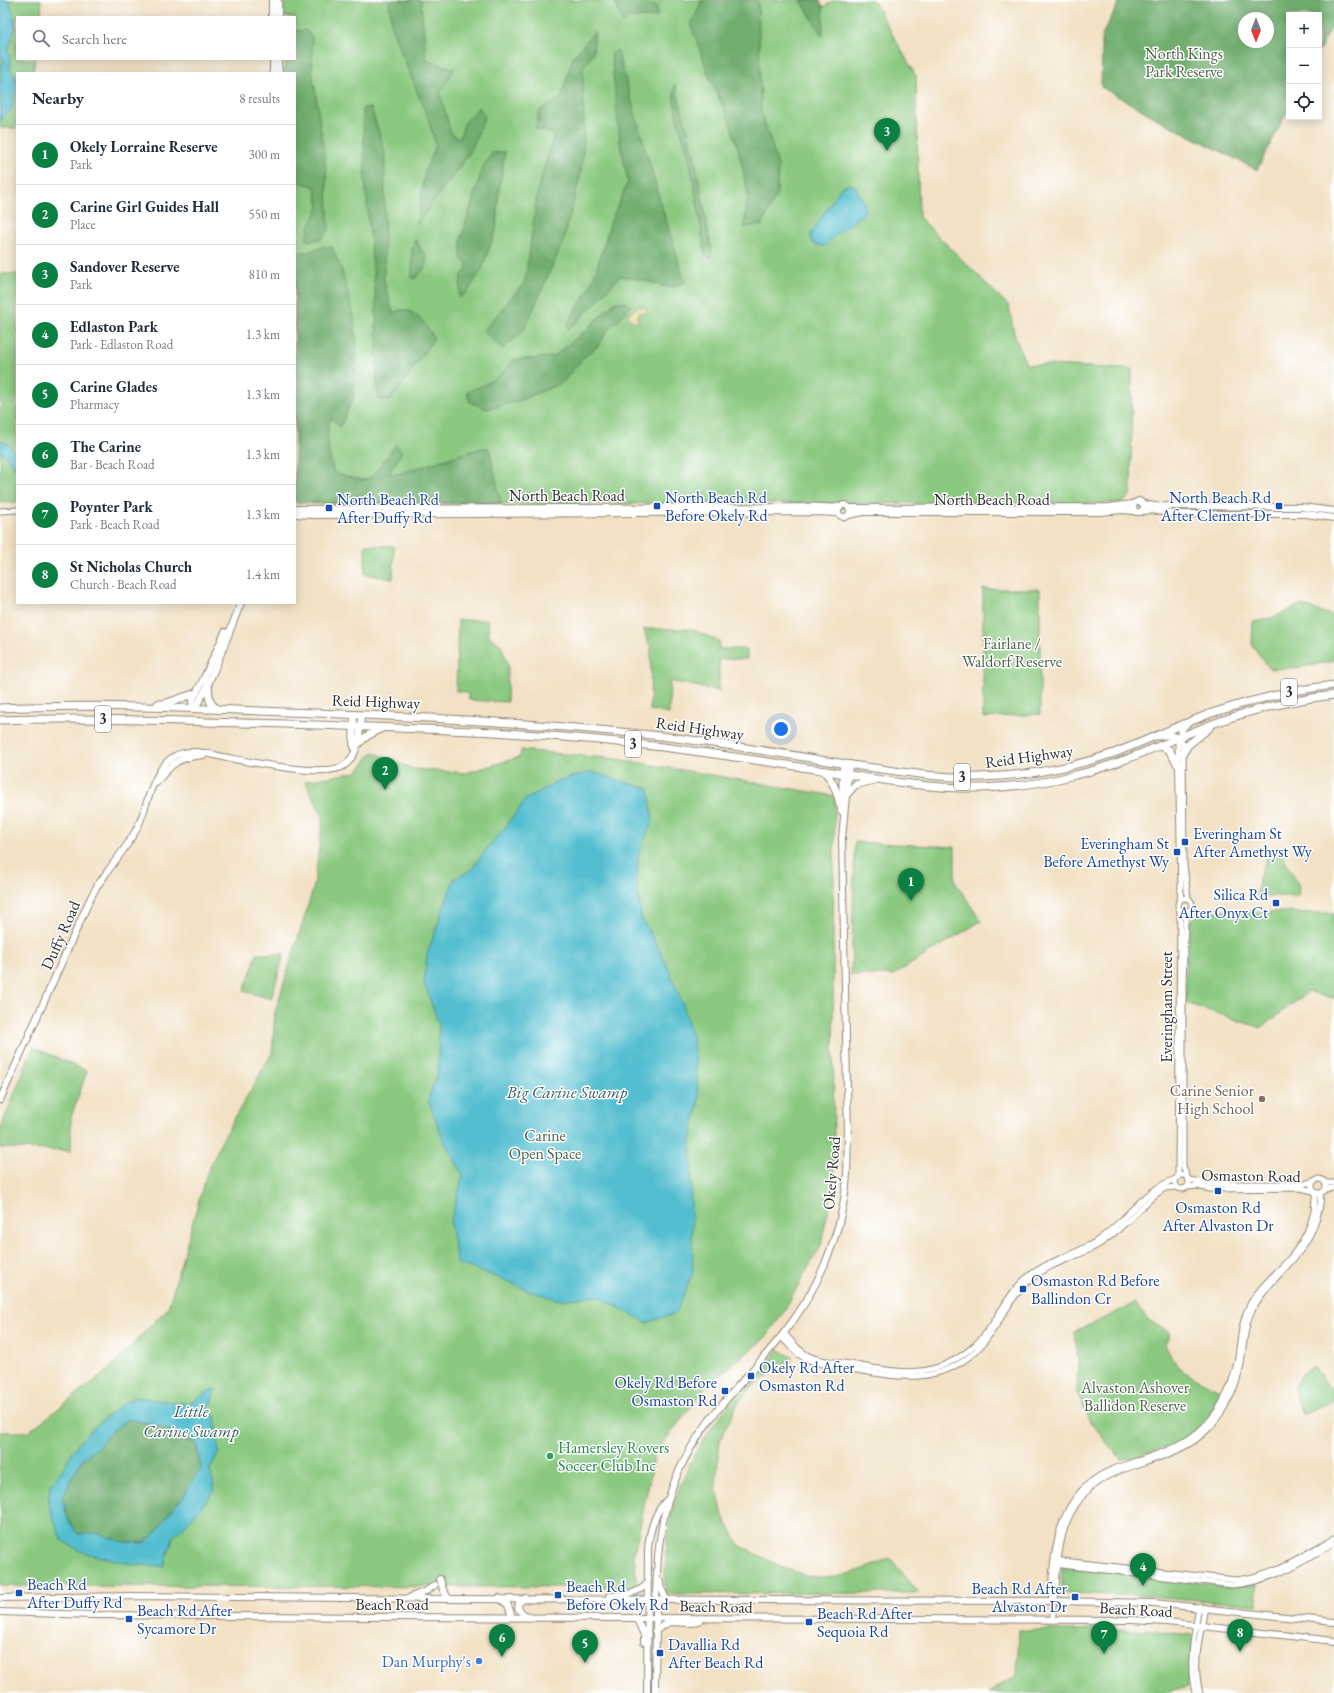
<!DOCTYPE html>
<meta charset="utf-8">
<style>
body{margin:0;font-family:"EB Garamond",serif;background:#f2f2f3;color:#1f2937}
.controls{position:absolute;right:12px;top:12px;display:grid;overflow:hidden;border-radius:0px;box-shadow:0 2px 10px #0003}
.controls button{width:36px;height:36px;display:grid;place-items:center;padding:0;border:0;border-bottom:1px solid #e0e1e3;background:#fff;color:#1f2937;font:20px sans-serif}
.compass{position:absolute;left:1238px;top:12px;width:36px;height:36px;border-radius:50%;background:#fff;box-shadow:0 2px 10px #0003;rotate:180deg}
.you{position:absolute;left:781px;top:729px;width:14px;height:14px;margin:-10px;border:3px solid #fff;border-radius:50%;background:#1a73e8;box-shadow:0 0 0 6px #1a73e833}
.badge{display:grid;place-items:center;width:26px;height:26px;border-radius:50%;background:#0b8043;color:#fff;font-size:13px;font-weight:700}
.pin{position:absolute;translate:-50% -33px;filter:drop-shadow(0 1px 2px #0008)}
.pin::after{content:'';position:absolute;top:21px;width:14px;height:12px;background:inherit;clip-path:polygon(0 0,100% 0,50% 100%)}
.list{margin:0;padding:0;list-style:none}
h2{display:flex;justify-content:space-between;align-items:center;height:52px;margin:0;padding:0 16px;font-size:17px}
h2 small{font-size:13px;font-weight:400;color:#747a83}
.list li{display:grid;grid-template-columns:26px 1fr auto;gap:12px;align-items:center;box-sizing:border-box;height:60px;padding:0 16px;border-top:1px solid #e0e1e3}
.list b{display:block;font-size:15px;white-space:nowrap}
.list p{margin:0;font-size:13px;white-space:nowrap;color:#747a83}
.list em{font-size:13px;font-style:normal;color:#747a83}
.icon{flex:none;width:22px;height:22px;fill:none;stroke:currentColor;stroke-width:2;stroke-linecap:round;stroke-linejoin:round}
.map{position:relative;flex:none;width:1334px;height:1693px;overflow:hidden}
.search{position:absolute;background:#fff;box-shadow:0 2px 10px #0003;left:16px;top:16px;width:280px;height:44px;display:flex;align-items:center;gap:10px;box-sizing:border-box;padding:0 14px;border-radius:0px;color:#747a83;font-size:15px}
.panel{position:absolute;background:#fff;box-shadow:0 2px 10px #0003;left:16px;top:72px;width:280px;height:532px;border-radius:0px}
.map>svg:first-child{display:block}
</style>
<div class="map">
<svg width="1334" height="1693" viewBox="0 0 1334 1693">
<rect width="100%" height="100%" fill="#fff"/>
<filter id="ink" filterUnits="userSpaceOnUse"><feTurbulence type="fractalNoise" baseFrequency=".025" numOctaves="2"/><feDisplacementMap in="SourceGraphic" scale="8" xChannelSelector="R" yChannelSelector="G"/><feConvolveMatrix kernelMatrix="1 2 1 2 8 2 1 2 1" color-interpolation-filters="sRGB"/></filter>
<filter id="wash" filterUnits="userSpaceOnUse"><feTurbulence type="fractalNoise" baseFrequency=".012" numOctaves="4" result="noise"/><feDisplacementMap in="SourceGraphic" scale="16" xChannelSelector="R" yChannelSelector="G"/><feGaussianBlur stdDeviation="0.9" result="paint"/><feColorMatrix in="noise" values="0 0 0 0 0 0 0 0 0 0 0 0 0 0 0 0 0 1.4 0 .05"/><feComposite in="paint" operator="in"/></filter>
<g filter="url(#wash)">
<rect width="100%" height="100%" fill="#f2e1c4"/>
<g fill="#8bc980" stroke="#5b7a56">
<path d="M0,0H41L42,17H17V59H35L33,73H17V128H0Z"/>
<path d="M284,0H819L824,7L834,0H873L916,76L919,217L1009,306L1014,334L1026,364L1132,369L1131,493C1128,500 1124,501 1118,503L310,504L295,489V73H285V59H295V17H285Z"/>
<rect x="0" y="274" width="17" height="228"/>
<path d="M365,545L394,546L393,579L365,574Z"/>
<path d="M983,589H1040V714L983,718Z"/>
<path d="M1301,605L1334,616V661L1295,668L1270,669L1252,645L1253,622L1271,618Z"/>
<path d="M458,620H488L489,636L501,645L508,664L507,702L469,700L468,694L461,691H456Z"/>
<path d="M644,629H691L719,641V649H747V659H719V691L670,681L669,714L650,710L651,647L647,641Z"/>
<path d="M521,750L617,759L835,796L833,939L834,1181L821,1245L781,1316L764,1339L708,1384L655,1454L634,1554L637,1587L0,1586V1432H28L106,1372L168,1308L206,1176L222,1140L272,1053L275,1012L314,886L323,817L305,781L357,772L373,752L413,769L466,773L520,757Z"/>
<path d="M855,842L955,847V882L981,921L893,975H851Z"/>
<path d="M1271,848H1278L1299,886L1298,896H1257L1259,878Z"/>
<path d="M1201,911L1334,913V998L1308,992L1261,1028L1186,1003L1185,969L1190,922Z"/>
<path d="M257,954H284L271,999L244,991Z"/>
<path d="M33,1047L87,1071L71,1117V1151L0,1148V1130Z"/>
<path d="M1135,1303L1147,1319L1170,1333L1165,1345L1179,1369L1221,1391C1219,1404 1212,1417 1203,1427C1187,1443 1143,1455 1121,1460L1090,1422L1077,1392L1078,1360L1075,1332Z"/>
<path d="M779,1350L793,1357L754,1385L738,1403L720,1440L716,1485L723,1516L739,1545L786,1569L813,1577L841,1576L869,1567L890,1558L919,1593L665,1594C665,1574 665,1553 668,1533C674,1488 696,1446 724,1411C741,1390 761,1371 779,1350Z"/>
<path d="M1313,1367L1334,1392V1400L1303,1414L1294,1387L1303,1372Z"/>
<path d="M1062,1567L1229,1586L1257,1585V1605L1148,1596L1062,1593Z"/>
<path d="M1019,1630H1141L1193,1635L1188,1687L1166,1693H988L1017,1675Z"/>
</g>
<g fill="#70ad6e" stroke="#4e6c4c" fill-rule="evenodd">
<path d="M389,0H421L426,59L454,69L440,93L451,133L459,139L465,122L479,107L485,116L471,151L417,224L425,170L436,146L429,121L392,29Z"/>
<path d="M614,0H646L648,5L657,6V17L629,18L623,23Z"/>
<path d="M702,0H758L761,111L778,165L777,194L762,225L744,227L748,195L739,152L730,122L709,76L691,25Z"/>
<path d="M801,0H819L823,7V37Z"/>
<path d="M1120,0H1334V23L1319,51V15H1289V108L1257,170L1165,123L1101,87L1102,35ZM1244,18H1268V42H1244Z"/>
<path d="M306,30L312,37V68L326,167L329,231L321,239L308,241L306,236L309,232V227L319,207L315,187L301,182L295,188V73H285V59H295V31Z"/>
<path d="M595,31L593,53L583,68L584,141L581,172L563,242L524,330L503,349L483,331L525,282L538,189L554,134L535,129L540,110L561,98L573,57Z"/>
<path d="M617,50L661,204L685,282L671,288L642,280L620,276L594,305L568,330V322L590,288L603,249L611,221L628,182L620,142L611,54Z"/>
<path d="M675,84L695,159L712,253L710,259L705,255C700,223 696,190 689,158C684,136 670,106 675,84Z"/>
<path d="M363,108H371L385,152L384,281L393,313C412,302 425,324 434,338L391,401L379,399L377,386L376,301L365,181Z"/>
<path d="M505,152L499,189L496,230L482,269L468,291L459,298L461,276L467,269V263L461,259V239L482,169L492,153Z"/>
<path d="M415,240L427,258L425,268L416,278H412V250Z"/>
<path d="M323,247H332L342,271L353,313L357,344L353,399L340,427L331,418C324,435 329,455 334,473L362,480L371,477L396,444L402,452L389,474H398L481,448H489L501,503H295V252H307Z"/>
<path d="M615,302H625L632,306L607,331L599,345L582,359L562,383L518,401L487,409L470,402L467,392C485,384 502,378 513,360L553,357L585,331Z"/>
<path d="M127,1420C145,1420 179,1434 196,1443L201,1469L183,1497L168,1515L154,1535L143,1543L123,1542L97,1534H78L68,1520L62,1496L83,1458L98,1447L109,1433Z"/>
</g>
<path fill="#eeda9e" stroke="#8c8264" d="M641,306L642,308L643,307L646,308L647,311L641,313L639,312L637,318L639,322L637,323L629,318L628,314C633,312 635,307 641,306Z"/>
<g fill="#53becf" stroke="#3f747d" fill-rule="evenodd">
<path d="M0,0H10C11,8 14,14 15,22C16,32 10,43 7,52L10,57V68L15,76L17,87L11,110L1,121L0,67L4,60L0,55Z"/>
<path d="M850,184L855,186L864,203L865,209L862,215L836,235L825,246L815,245L811,240V234L841,187Z"/>
<path d="M0,440C15,446 17,455 17,470L4,454L0,452Z"/>
<path d="M591,772L649,789L653,820L638,856L637,888L642,919L664,958L683,1004L693,1041L699,1099L691,1141V1205L693,1272L676,1313L647,1323L598,1296L560,1300L530,1291L504,1280L457,1263L450,1222L463,1175L443,1139L428,1100L438,1071L439,1025L424,983L427,954L454,879L471,870L488,847L507,825L525,800L557,781Z"/>
<path d="M216,1388L207,1414L215,1416L219,1452L210,1469L215,1490L194,1516L174,1536L164,1566L137,1565L84,1553L62,1541L48,1503L50,1484C63,1473 64,1464 73,1451C86,1432 114,1409 134,1397L187,1404ZM127,1420C145,1419 180,1434 196,1443L201,1469L183,1497L168,1515L154,1535L143,1543L123,1542L97,1533L78,1534L68,1520L62,1496L83,1458L98,1447L109,1433Z"/>
</g>
</g>
<g filter="url(#ink)">
<g fill="none" stroke-linecap="round" stroke-linejoin="round">
<g stroke="#8e8678" stroke-width="7">
<g id="minor">
<path d="M0,511L17,510"/>
<path d="M1158,737C1168,735 1178,733 1183,743L1184,865L1188,899"/>
<circle cx="1185" cy="905" r="7"/>
<path d="M1180,900L1181,887L1178,744L1181,731L1187,724"/>
<circle cx="1182" cy="1182" r="7"/>
<path d="M1178,1177L1180,910"/>
<path d="M1187,1177L1183,1166V982L1185,923L1187,911"/>
<circle cx="1319" cy="1186" r="7"/>
<path d="M1189,1180L1212,1184H1304L1313,1181"/>
<path d="M1326,1183H1334"/>
<path d="M1188,1187L1197,1186L1210,1189L1301,1188L1313,1191"/>
<path d="M1326,1189L1334,1188"/>
<path d="M784,1333C792,1342 800,1353 811,1357C823,1362 838,1362 850,1364C899,1373 935,1381 975,1345C996,1327 1003,1299 1024,1280C1046,1260 1075,1256 1098,1240C1125,1222 1144,1189 1176,1179"/>
<path d="M781,1337C789,1344 797,1355 806,1359C819,1365 836,1366 850,1369C896,1377 938,1386 976,1351C999,1329 1007,1299 1031,1279C1050,1263 1075,1258 1096,1246C1118,1233 1136,1212 1155,1195L1165,1188L1176,1187"/>
<path d="M1054,1560L1236,1580C1273,1576 1302,1556 1334,1538"/>
<path d="M1054,1564L1233,1585C1273,1581 1300,1563 1334,1543"/>
<path d="M1053,1601L1056,1595C1057,1550 1061,1504 1104,1478C1116,1471 1130,1467 1144,1463C1168,1455 1191,1447 1209,1428C1225,1410 1237,1387 1241,1364C1244,1344 1244,1323 1255,1305C1275,1271 1304,1260 1317,1217C1319,1210 1322,1201 1320,1194"/>
<path d="M1053,1619V1601L1051,1595C1053,1551 1058,1500 1101,1475C1115,1467 1131,1463 1146,1458C1171,1450 1193,1440 1210,1420C1225,1403 1234,1379 1238,1357C1240,1342 1241,1327 1246,1313C1256,1287 1279,1273 1295,1252C1304,1240 1311,1225 1314,1211C1315,1205 1314,1199 1316,1193"/>
<path d="M1195,1693C1188,1665 1194,1634 1199,1606"/>
<path d="M1200,1693C1192,1664 1200,1636 1205,1607"/>
</g>
</g>
<g stroke="#8e8678" stroke-width="8">
<g id="major">
<path d="M272,0V17"/>
<path d="M278,17V0"/>
<path d="M273,59V73"/>
<path d="M278,59L279,73"/>
<path d="M1144,504V508L1141,512H1136L1133,509L1134,503L1139,501L1144,504L1154,506L1301,507L1334,511"/>
<circle cx="844" cy="511" r="6"/>
<path d="M849,508L1109,507L1133,504"/>
<path d="M295,509L803,507C817,505 826,509 840,507"/>
<path d="M1142,511L1152,510L1174,514H1306L1334,518"/>
<path d="M295,514L313,515L816,512L838,513"/>
<path d="M849,515L864,512H1099L1123,510L1134,511"/>
<path d="M193,709C205,701 233,621 241,603"/>
<path d="M193,709L192,701L203,680L225,632"/>
<path d="M354,714L353,744L355,749"/>
<path d="M156,783C171,764 178,757 203,755"/>
<path d="M842,805L843,763"/>
<path d="M0,1100L91,897C104,871 127,851 139,824C148,803 153,770 173,757C188,748 206,753 223,757C247,761 326,779 345,765C360,753 360,732 361,715"/>
<path d="M440,1579L443,1590L449,1599"/>
<path d="M660,1581V1586L666,1599"/>
<path d="M609,1596C623,1595 636,1595 647,1584"/>
<path d="M411,1597L428,1590L435,1585"/>
<path d="M0,1598L133,1596L449,1599L1053,1601L1154,1603L1334,1622"/>
<path d="M499,1598L508,1605L512,1617"/>
<path d="M525,1598L519,1603L518,1608L523,1614L529,1616"/>
<path d="M0,1612L93,1615L375,1617L1131,1620L1167,1622L1334,1641"/>
<path d="M636,1617L644,1635V1642"/>
<path d="M655,1631L669,1622L692,1623L700,1620"/>
<path d="M647,1693L648,1549C649,1533 655,1511 667,1500"/>
<path d="M655,1693C655,1667 656,1642 656,1616C656,1566 658,1518 678,1473C703,1416 746,1381 783,1334C816,1293 840,1239 846,1186C848,1170 847,1153 848,1137L842,838L849,764"/>
</g>
</g>
<g stroke="#8e8678" stroke-width="9">
<g id="highway">
<path d="M208,682C209,693 207,704 218,709"/>
<path d="M158,704H164L196,693"/>
<path d="M0,708C95,704 190,708 285,712C408,716 530,722 651,735C723,743 795,756 866,767C905,772 942,779 981,777C1027,776 1071,768 1114,753C1148,740 1181,724 1215,712C1254,699 1293,690 1334,685"/>
<path d="M0,720C95,717 190,722 285,724C396,728 507,730 618,742C690,749 761,761 833,772C882,780 931,789 981,788C1013,787 1045,783 1075,775C1124,764 1169,740 1215,723C1254,709 1293,700 1334,695"/>
<path d="M358,744L367,736L382,728"/>
<path d="M1160,746L1169,750L1178,765"/>
<path d="M1183,753L1188,745L1209,728"/>
<path d="M824,771C835,782 838,797 842,811"/>
<path d="M847,794L855,785L874,780"/>
</g>
</g>
<use href="#minor" stroke="#fff" stroke-width="5"/>
<use href="#major" stroke="#fff" stroke-width="6"/>
<use href="#highway" stroke="#fff" stroke-width="7"/>
</g>
</g>
<g fill="#1a4fb4" stroke="#fff" stroke-width="1.5">
<rect x="653" y="502" width="8" height="8" rx="2"/>
<rect x="1275" y="502" width="8" height="8" rx="2"/>
<rect x="325" y="504" width="8" height="8" rx="2"/>
<rect x="1181" y="838" width="8" height="8" rx="2"/>
<rect x="1173" y="848" width="8" height="8" rx="2"/>
<rect x="1272" y="899" width="8" height="8" rx="2"/>
<rect x="1214" y="1187" width="8" height="8" rx="2"/>
<rect x="1019" y="1285" width="8" height="8" rx="2"/>
<rect x="747" y="1372" width="8" height="8" rx="2"/>
<rect x="721" y="1387" width="8" height="8" rx="2"/>
<rect x="15" y="1589" width="8" height="8" rx="2"/>
<rect x="554" y="1591" width="8" height="8" rx="2"/>
<rect x="1071" y="1593" width="8" height="8" rx="2"/>
<rect x="125" y="1615" width="8" height="8" rx="2"/>
<rect x="805" y="1618" width="8" height="8" rx="2"/>
<rect x="656" y="1649" width="8" height="8" rx="2"/>
</g>
<circle fill="#8d6e63" stroke="#fff" stroke-width="1.5" cx="1262" cy="1099" r="4"/>
<circle fill="#2e9e5b" stroke="#fff" stroke-width="1.5" cx="550" cy="1456" r="4"/>
<circle fill="#3f7fe0" stroke="#fff" stroke-width="1.5" cx="479" cy="1661" r="4"/>
<g text-anchor="middle" stroke-width="3" stroke-linejoin="round" paint-order="stroke">
<g fill="#fff" stroke="#6b6b6b" stroke-width="1">
<rect x="1281" y="679" width="16" height="26" rx="3"/>
<rect x="95" y="706" width="16" height="26" rx="3"/>
<rect x="625" y="731" width="16" height="26" rx="3"/>
<rect x="954" y="764" width="16" height="26" rx="3"/>
</g>
<g font-size="15" font-weight="bold" fill="#2b2b2b">
<text x="1289" y="697">3</text>
<text x="103" y="724">3</text>
<text x="633" y="749">3</text>
<text x="962" y="782">3</text>
</g>
<g font-size="16" fill="#4d6249" stroke="#fff">
<text x="1184" y="59">North Kings<tspan x="1184" dy="18">Park Reserve</tspan></text>
<text x="1012" y="649">Fairlane /<tspan x="1012" dy="18">Waldorf Reserve</tspan></text>
<text x="545" y="1141">Carine<tspan x="545" dy="18">Open Space</tspan></text>
<text x="1135" y="1393">Alvaston Ashover<tspan x="1135" dy="18">Ballidon Reserve</tspan></text>
</g>
<g font-size="16" fill="#2b2b2b" stroke="#fff">
<text x="567" y="501">North Beach Road</text>
<text x="992" y="505">North Beach Road</text>
<text transform="translate(376 701) rotate(2)" y="6">Reid Highway</text>
<text transform="translate(700 728) rotate(8)" y="6">Reid Highway</text>
<text transform="translate(1029 756) rotate(-8)" y="6">Reid Highway</text>
<text transform="translate(60 935) rotate(-66)" y="6">Duffy Road</text>
<text transform="translate(1166 1007) rotate(-90)" y="6">Everingham Street</text>
<text transform="translate(831 1173) rotate(-85)" y="6">Okely Road</text>
<text transform="translate(1251 1175) rotate(1)" y="6">Osmaston Road</text>
<text x="392" y="1610">Beach Road</text>
<text transform="translate(716 1606) rotate(1)" y="6">Beach Road</text>
<text transform="translate(1136 1609) rotate(3)" y="6">Beach Road</text>
</g>
<g font-size="16" fill="#164399" stroke="#fff" text-anchor="start">
<text x="665" y="503">North Beach Rd<tspan x="665" dy="18">Before Okely Rd</tspan></text>
<text x="1271" y="503" text-anchor="end">North Beach Rd<tspan x="1271" dy="18">After Clement Dr</tspan></text>
<text x="337" y="505">North Beach Rd<tspan x="337" dy="18">After Duffy Rd</tspan></text>
<text x="1193" y="839">Everingham St<tspan x="1193" dy="18">After Amethyst Wy</tspan></text>
<text x="1169" y="849" text-anchor="end">Everingham St<tspan x="1169" dy="18">Before Amethyst Wy</tspan></text>
<text x="1268" y="900" text-anchor="end">Silica Rd<tspan x="1268" dy="18">After Onyx Ct</tspan></text>
<text x="1218" y="1213" text-anchor="middle">Osmaston Rd<tspan x="1218" dy="18">After Alvaston Dr</tspan></text>
<text x="1031" y="1286">Osmaston Rd Before<tspan x="1031" dy="18">Ballindon Cr</tspan></text>
<text x="759" y="1373">Okely Rd After<tspan x="759" dy="18">Osmaston Rd</tspan></text>
<text x="717" y="1388" text-anchor="end">Okely Rd Before<tspan x="717" dy="18">Osmaston Rd</tspan></text>
<text x="27" y="1590">Beach Rd<tspan x="27" dy="18">After Duffy Rd</tspan></text>
<text x="566" y="1592">Beach Rd<tspan x="566" dy="18">Before Okely Rd</tspan></text>
<text x="1067" y="1594" text-anchor="end">Beach Rd After<tspan x="1067" dy="18">Alvaston Dr</tspan></text>
<text x="137" y="1616">Beach Rd After<tspan x="137" dy="18">Sycamore Dr</tspan></text>
<text x="817" y="1619">Beach Rd After<tspan x="817" dy="18">Sequoia Rd</tspan></text>
<text x="668" y="1650">Davallia Rd<tspan x="668" dy="18">After Beach Rd</tspan></text>
</g>
<g font-size="16" fill="#785e54" stroke="#fff" text-anchor="end">
<text x="1254" y="1096">Carine Senior<tspan x="1254" dy="18">High School</tspan></text>
</g>
<g font-size="16" fill="#27864d" stroke="#fff" text-anchor="start">
<text x="558" y="1453">Hamersley Rovers<tspan x="558" dy="18">Soccer Club Inc</tspan></text>
</g>
<g font-size="16" fill="#366cbe" stroke="#fff" text-anchor="end">
<text x="471" y="1667">Dan Murphy's</text>
</g>
<g font-size="17" font-style="italic" fill="#395e64" stroke="#fff">
<text x="567" y="1098">Big Carine Swamp</text>
<text x="191" y="1417">Little<tspan x="191" dy="20">Carine Swamp</tspan></text>
</g>
</g>
</svg>
<div class="controls">
<button>+</button>
<button>−</button>
<button><svg class="icon" aria-label="locate" viewBox="0 0 24 24"><circle cx="12" cy="12" r="6"/><path d="M12 2v4M12 18v4M2 12h4M18 12h4"/></svg></button>
</div>
<svg class="compass" viewBox="-18 -18 36 36"><path d="M0-13l5 13h-10z" fill="#e53935"/><path d="M0 13l5-13h-10z" fill="#747a83"/></svg>
<div class="you"></div>
<div class="pin badge" style="left:911px;top:901px">1</div>
<div class="pin badge" style="left:385px;top:790px">2</div>
<div class="pin badge" style="left:887px;top:151px">3</div>
<div class="pin badge" style="left:1143px;top:1586px">4</div>
<div class="pin badge" style="left:585px;top:1663px">5</div>
<div class="pin badge" style="left:502px;top:1657px">6</div>
<div class="pin badge" style="left:1104px;top:1654px">7</div>
<div class="pin badge" style="left:1240px;top:1652px">8</div>
<div class="search"><svg class="icon" aria-label="search" viewBox="0 0 24 24"><circle cx="10" cy="10" r="6"/><path d="M15 15l6 6"/></svg>Search here</div>
<section class="panel">
<h2>Nearby<small>8 results</small></h2>
<ul class="list">
<li><span class="badge">1</span><div><b>Okely Lorraine Reserve</b><p>Park</p></div><em>300 m</em></li>
<li><span class="badge">2</span><div><b>Carine Girl Guides Hall</b><p>Place</p></div><em>550 m</em></li>
<li><span class="badge">3</span><div><b>Sandover Reserve</b><p>Park</p></div><em>810 m</em></li>
<li><span class="badge">4</span><div><b>Edlaston Park</b><p>Park · Edlaston Road</p></div><em>1.3 km</em></li>
<li><span class="badge">5</span><div><b>Carine Glades</b><p>Pharmacy</p></div><em>1.3 km</em></li>
<li><span class="badge">6</span><div><b>The Carine</b><p>Bar · Beach Road</p></div><em>1.3 km</em></li>
<li><span class="badge">7</span><div><b>Poynter Park</b><p>Park · Beach Road</p></div><em>1.3 km</em></li>
<li><span class="badge">8</span><div><b>St Nicholas Church</b><p>Church · Beach Road</p></div><em>1.4 km</em></li>
</ul>
</section>
</div>
